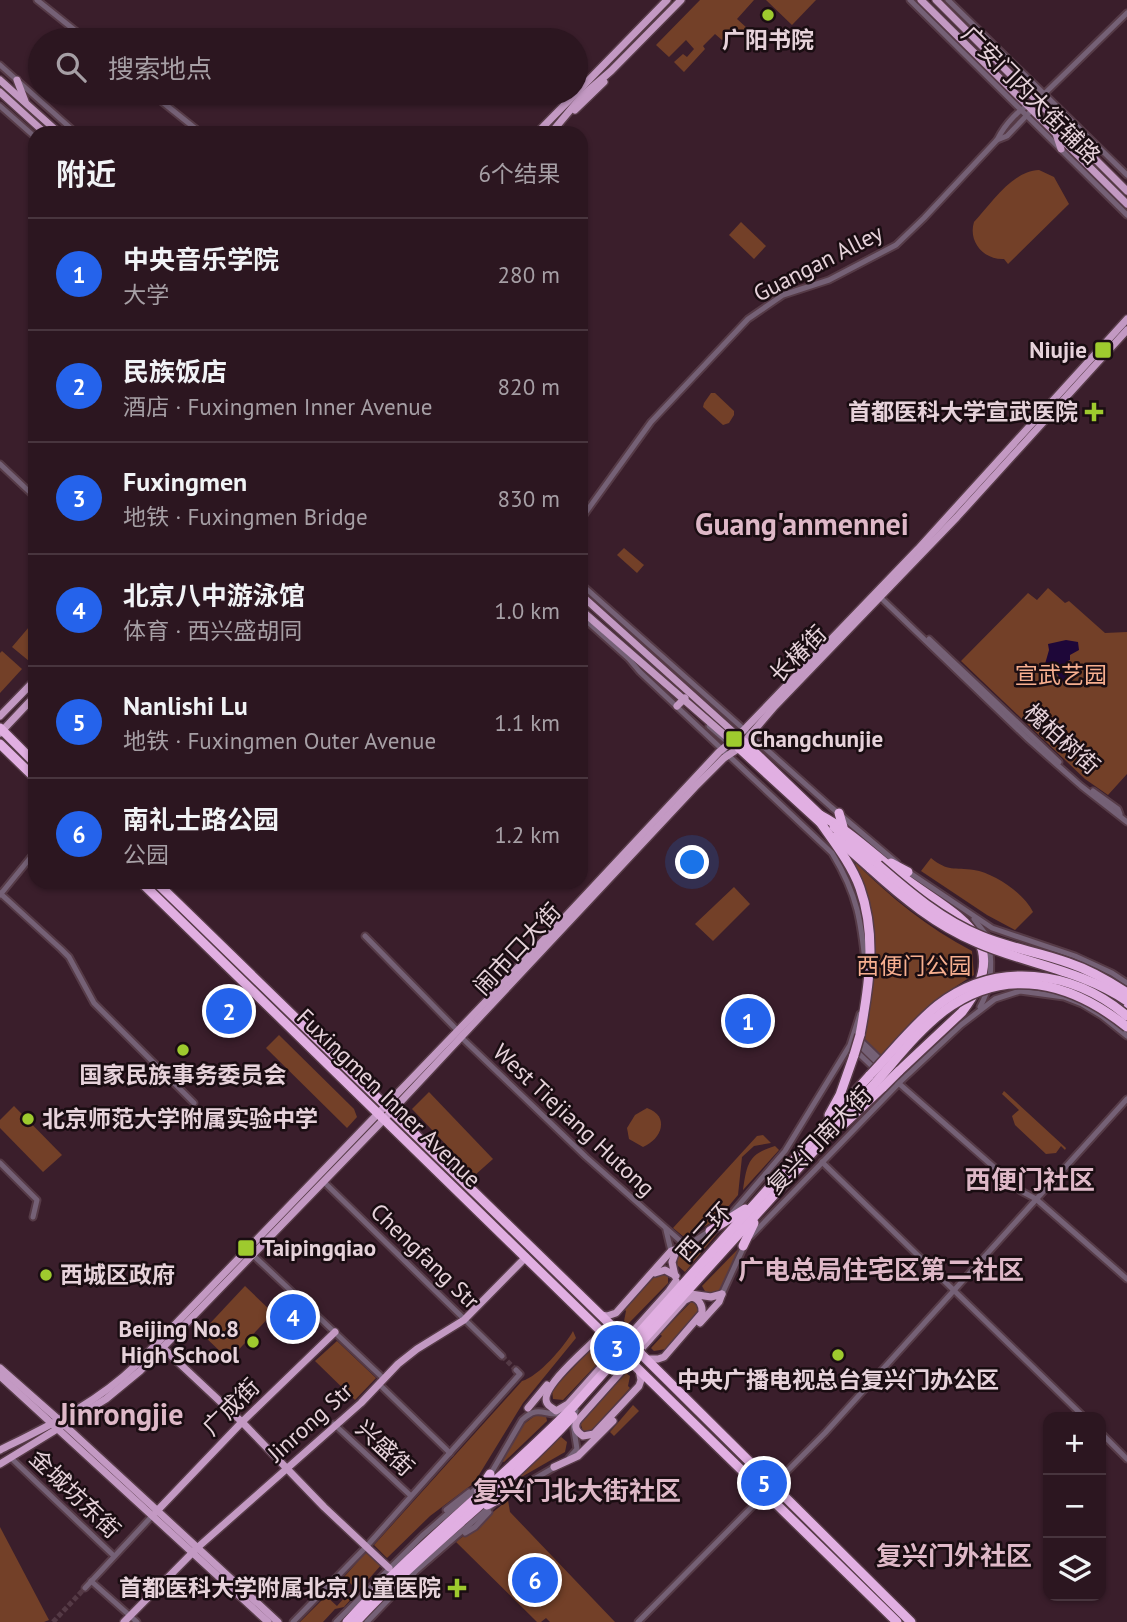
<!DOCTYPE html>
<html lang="zh">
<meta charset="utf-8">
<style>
body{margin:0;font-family:"PT Sans","Noto Sans SC",sans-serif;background:#341f29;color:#f1f3f6}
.controls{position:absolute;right:21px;bottom:21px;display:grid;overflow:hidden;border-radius:14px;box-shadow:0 2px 5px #0004}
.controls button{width:63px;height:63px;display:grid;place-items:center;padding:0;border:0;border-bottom:2px solid #48353e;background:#2c1620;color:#f1f3f6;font:35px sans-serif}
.you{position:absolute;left:693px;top:863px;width:24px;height:24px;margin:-18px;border:5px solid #fff;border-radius:50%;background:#1a73e8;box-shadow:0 0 0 10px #1a73e833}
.badge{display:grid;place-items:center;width:46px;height:46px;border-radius:50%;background:#2563eb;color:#fff;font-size:23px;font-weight:700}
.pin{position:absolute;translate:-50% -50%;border:4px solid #fff;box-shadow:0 2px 7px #0006}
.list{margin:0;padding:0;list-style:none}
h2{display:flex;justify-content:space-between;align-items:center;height:91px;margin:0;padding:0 28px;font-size:30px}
h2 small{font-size:23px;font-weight:400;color:#a69fa5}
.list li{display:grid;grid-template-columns:46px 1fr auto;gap:21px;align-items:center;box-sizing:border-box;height:112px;padding:0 28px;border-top:2px solid #48353e}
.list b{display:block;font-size:26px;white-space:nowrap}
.list p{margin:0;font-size:23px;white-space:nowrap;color:#a69fa5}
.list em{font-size:23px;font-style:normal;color:#a69fa5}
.icon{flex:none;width:38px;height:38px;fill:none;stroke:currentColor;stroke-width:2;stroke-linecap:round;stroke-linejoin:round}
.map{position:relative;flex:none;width:1127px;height:1622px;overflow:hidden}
.search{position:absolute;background:#2c1620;box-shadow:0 2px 5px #0004;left:28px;top:28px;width:560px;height:77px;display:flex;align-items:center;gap:18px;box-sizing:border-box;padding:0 24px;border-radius:38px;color:#a69fa5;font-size:26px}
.panel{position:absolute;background:#2c1620;box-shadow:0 2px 5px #0004;left:28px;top:126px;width:560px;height:763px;border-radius:21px}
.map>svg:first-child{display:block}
</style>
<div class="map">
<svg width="1127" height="1622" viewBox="0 0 1127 1622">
<rect width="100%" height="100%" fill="#3a1e2b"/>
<g fill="#734028">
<path d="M700,0H754L737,19L748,29L734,32L722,40L715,34L703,46L705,49L684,72L674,62L683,54L687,57L694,49L686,40L669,57L656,45Z"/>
<path d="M766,0H816L792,25Z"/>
<path d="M1039,170L1054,177L1069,204L1008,264L1004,259C983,260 968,241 974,222C992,203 1012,171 1039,170Z"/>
<path d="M741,222L766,246L754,259L729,235Z"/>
<path d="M711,393H715L734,411V415L729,423L723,425L703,407L704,403Z"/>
<path d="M624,548L644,565L637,573L617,555Z"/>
<path d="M1048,588L1065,603L1069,601L1105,633L1127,632V774L1108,795L1085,779L961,661L1028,593L1037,600Z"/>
<path d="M30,616L35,621V654L29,661L12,647L29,627Z"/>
<path d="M2,651L22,669L0,693V653Z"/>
<path d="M931,858C948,872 954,867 974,870C994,873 1024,893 1033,912L1015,930L987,915L921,871Z"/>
<path d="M856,863C891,898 928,928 972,951L974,975C933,999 912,1021 880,1056L860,1037C865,1018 872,998 874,979C877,942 870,900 854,867Z"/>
<path d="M734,887L750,904L713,941L695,924Z"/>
<path d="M751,1014L758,1021L744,1035L737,1029Z"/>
<path d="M279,1035L354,1109L357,1117L347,1128L266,1048Z"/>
<path d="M1004,1091L1066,1148L1065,1150L1061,1146L1056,1153L1046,1154L1015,1125L1012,1116L1019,1110L1002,1094Z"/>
<path d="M429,1092L493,1159L475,1175L412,1109Z"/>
<path d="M14,1106L62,1155L43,1172L0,1128V1120Z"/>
<path d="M647,1108C670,1116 662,1139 643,1147L629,1139L627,1128L635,1115Z"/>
<path d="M763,1135L771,1143L754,1146L742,1157L738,1195L717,1220L684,1237L673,1228L757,1136Z"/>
<path d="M775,1146L779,1150L743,1190C747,1164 748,1154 775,1146Z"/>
<path d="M721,1229L685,1272L677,1265L678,1255L681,1252Z"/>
<path d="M740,1247L719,1291L713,1296L706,1293L702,1286Z"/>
<path d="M660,1271L668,1274V1283L628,1324L624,1321L626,1311L624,1309Z"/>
<path d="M245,1286L273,1313L229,1360L201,1333Z"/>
<path d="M691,1302L696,1303L700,1310L666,1349L654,1351L651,1348L662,1336L660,1334Z"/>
<path d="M573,1331L576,1338L523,1403L474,1483L430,1516L387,1558L374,1545L522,1381C538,1377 565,1346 573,1331Z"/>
<path d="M337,1341L376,1378L355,1400L315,1361Z"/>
<path d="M595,1347L604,1348L602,1350L604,1353L595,1362L597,1364L563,1400L553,1399L552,1390L592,1348Z"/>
<path d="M626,1373L630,1376L628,1386L630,1388L591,1431H583L580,1422Z"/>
<path d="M633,1405L639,1411L614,1436L610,1432Z"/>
<path d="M537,1414L546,1416L547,1421L504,1462L501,1461L524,1424Z"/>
<path d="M560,1436L567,1442L565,1452L518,1479Z"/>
<path d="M508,1500L510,1512L615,1622H550L546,1618L541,1622H537L456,1542Z"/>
<path d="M0,1527L49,1620L44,1622H0Z"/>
<path d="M367,1551L382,1564L344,1607L335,1609L323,1622H300L326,1596L337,1606L354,1587L344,1577Z"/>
</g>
<path fill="#1e0739" d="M1066,640L1078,642L1079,650L1070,655V660L1068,661L1069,665L1074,666L1076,675H1072L1070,681L1063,682L1057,674L1046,675L1043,671L1049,650L1048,644Z"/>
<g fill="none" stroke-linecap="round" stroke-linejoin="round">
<g stroke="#543945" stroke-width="5" stroke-dasharray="5 2.5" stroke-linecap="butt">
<path d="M502,1356L516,1370"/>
<path d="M53,1622L85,1588"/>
</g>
<g stroke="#563b47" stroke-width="9">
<g id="minor">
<path d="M37,0L87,40"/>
<path d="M910,0L1127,215"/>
<path d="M948,0L1127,175"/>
<path d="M0,65L76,133"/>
<path d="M151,93L201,133"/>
<path d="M1036,102L1127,13"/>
<path d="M0,106L35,137"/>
<path d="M997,140L1007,136L1029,113"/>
<path d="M0,464L35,497"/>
<path d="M581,519L651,422L748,319L783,295L829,280L896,245L924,218L997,140C1005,124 1020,107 1037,101"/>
<path d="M581,584L831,807L897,863"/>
<path d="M879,596L1029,740L1081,786L1127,822"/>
<path d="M581,616L629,659L640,672L832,853C858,896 861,921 866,970"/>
<path d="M929,639L1059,762"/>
<path d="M709,726L731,745"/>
<path d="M1093,791L1118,809L1120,814"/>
<path d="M907,871L992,928L1075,956L1112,973L1127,983"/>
<path d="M0,893L61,949L69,957L94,1003L194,1103"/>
<path d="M0,895L35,852"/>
<path d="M974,919L987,936"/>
<path d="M365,936L458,1031"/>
<path d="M980,1007C991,987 993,968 989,946"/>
<path d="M461,1037L586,1157L686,1246L711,1230"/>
<path d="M859,1039L897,1076"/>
<path d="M856,1042L894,1079L1021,1191L1036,1199L1127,1279"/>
<path d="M854,1049L877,1071"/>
<path d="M822,1162L1084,1417"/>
<path d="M0,1163L37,1200L33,1217"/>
<path d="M323,1181L502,1356"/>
<path d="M732,1213L785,1151L850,1045L860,1014"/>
<path d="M666,1230L671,1251"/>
<path d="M751,1236L900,1082L961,1025L995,999L1020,991L1064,997L1082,1004L1102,1016L1127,1036"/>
<path d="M253,1255L384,1379"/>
<path d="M722,1294L745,1244"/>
<path d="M379,1384L450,1453"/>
<path d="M334,1424L410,1495"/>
<path d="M1101,1433L1127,1459"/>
<path d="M11,1458L114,1556"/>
<path d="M569,1458L577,1449L573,1424L576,1411"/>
<path d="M490,1475L522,1420C540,1403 545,1418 564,1413"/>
<path d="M503,1497L555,1467"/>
<path d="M446,1510L469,1492"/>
<path d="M465,1533L475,1527L489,1512"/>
<path d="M91,1581L137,1622"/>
<path d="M85,1588L153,1515"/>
<path d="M293,1622L366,1547L520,1374L516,1370"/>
<path d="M336,1622L422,1536L478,1487"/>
<path d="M367,1622L417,1570L492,1505"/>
<path d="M638,1622L825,1433L1127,1099"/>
</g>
</g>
<g stroke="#563b47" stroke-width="10">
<g id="major">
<path d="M921,0L1127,204"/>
<path d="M936,0L1127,191"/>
<path d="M0,80L59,133"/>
<path d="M17,80L25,101"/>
<path d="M0,92L45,133"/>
<path d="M575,110L604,82"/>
<path d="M537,133L667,0"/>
<path d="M551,133L582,96L611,71L681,0"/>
<path d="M1056,134L1061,149"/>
<path d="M581,595L741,739"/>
<path d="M581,610L736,745"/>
<path d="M677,706L685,698"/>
<path d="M0,716L35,680"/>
<path d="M0,733L35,696"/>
<path d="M655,1273L665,1270L676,1276"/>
<path d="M675,1276L672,1262L676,1251"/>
<path d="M691,1294L711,1297L722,1294"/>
<path d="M601,1315L607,1316L616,1313L671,1251L686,1246"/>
<path d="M700,1323L719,1302L722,1294"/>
<path d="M610,1341L604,1338L595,1340C584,1351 539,1389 547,1403C548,1406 554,1409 556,1411L568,1404L669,1291L676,1281"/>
<path d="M163,1348L242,1422L324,1507L389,1568"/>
<path d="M0,1368L59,1420L278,1622"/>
<path d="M639,1370L641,1380L639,1386L594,1434L583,1436C577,1432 573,1427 578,1420L685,1300L691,1297C699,1298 703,1306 702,1313L664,1357L658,1359H646"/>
<path d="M0,1376L268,1622"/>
<path d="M528,1408L547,1385"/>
<path d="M0,1450C48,1426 97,1403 136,1365L496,991L719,752L738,736L918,549L1127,319"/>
<path d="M0,1464L106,1399L140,1371L391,1112L695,787L724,758L739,748L775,706L957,517L1127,330"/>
<path d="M554,1467L578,1456L613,1421"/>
<path d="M156,1512L242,1422L335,1332"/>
<path d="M124,1622L197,1548L361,1403L398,1364L417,1349L464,1320L526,1257"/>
</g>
</g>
<g stroke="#563b47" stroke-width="12">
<g id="highway">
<path d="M0,728L35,763"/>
<path d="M744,742L823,818"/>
<path d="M0,744L35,778"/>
<path d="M739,748L823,825"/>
<path d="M839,813L843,827"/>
<path d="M820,815C850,831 872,853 898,873C947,912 1021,936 962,1012L899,1071"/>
<path d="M820,822C834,842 852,865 860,888C877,936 869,986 860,1035"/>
<path d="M834,827L878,865"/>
<path d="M835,837L871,869"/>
<path d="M891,863L908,872"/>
<path d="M141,882L611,1341"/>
<path d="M156,882L616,1330"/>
<path d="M1111,995L1127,1008"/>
<path d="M829,1115L840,1095L854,1055"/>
<path d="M844,1124L883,1087"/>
<path d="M710,1231L745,1209"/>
<path d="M743,1246L754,1223"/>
<path d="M641,1354L911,1622"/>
<path d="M623,1362L877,1081"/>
<path d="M632,1363L897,1622"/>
<path d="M479,1491L490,1474"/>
<path d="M487,1505L503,1497"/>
<path d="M347,1622C417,1545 499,1482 572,1408L870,1075"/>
<path d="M356,1622C424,1548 505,1490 573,1416"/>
</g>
</g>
<use href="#minor" stroke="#756176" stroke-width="5"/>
<use href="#major" stroke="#c399c3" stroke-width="7"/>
<use href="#highway" stroke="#e1afe2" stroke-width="9"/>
<g stroke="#563b47" stroke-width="12" stroke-linecap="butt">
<g id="highway-bridge">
<path d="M878,865C909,892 942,920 981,936C1009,948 1040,952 1069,963C1090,970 1109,981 1127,993"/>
<path d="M871,869C903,898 936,925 976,942C1026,964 1081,970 1127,1001"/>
<path d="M854,1055L860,1035"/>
<path d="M870,1075C892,1052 913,1025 938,1005C996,960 1073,970 1127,1016"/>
<path d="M877,1081C898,1057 919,1030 944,1011C1006,964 1072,983 1127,1027"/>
<path d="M883,1087L899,1071"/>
<path d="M616,1330L641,1354"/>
<path d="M611,1341L632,1363"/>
</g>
</g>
<use href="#highway-bridge" stroke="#e1afe2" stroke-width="9"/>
</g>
<g fill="#9eca2e" stroke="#1a0d12" stroke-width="2.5">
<circle cx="768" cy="15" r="7"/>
<rect x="1094" y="341" width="18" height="18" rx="3.5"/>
<path d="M1090.5 401.5h7v7h7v7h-7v7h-7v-7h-7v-7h7z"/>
<rect x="725" y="730" width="18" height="18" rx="3.5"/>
<circle cx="183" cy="1050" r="7"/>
<circle cx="28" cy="1119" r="7"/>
<rect x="237" y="1239" width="18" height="18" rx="3.5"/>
<circle cx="46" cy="1275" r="7"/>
<circle cx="253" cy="1342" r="7"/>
<circle cx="838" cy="1355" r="7"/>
<path d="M453.5 1577.5h7v7h7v7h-7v7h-7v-7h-7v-7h7z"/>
</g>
<g text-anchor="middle" stroke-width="5" stroke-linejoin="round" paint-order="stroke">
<g font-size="23" font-weight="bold" fill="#e6d2da" stroke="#1a0d12" text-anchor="end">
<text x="768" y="48" text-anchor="middle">广阳书院</text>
<text x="1087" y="358">Niujie</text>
<text x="1078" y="420">首都医科大学宣武医院</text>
<text x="750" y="747" text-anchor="start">Changchunjie</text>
<text x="183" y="1083" text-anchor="middle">国家民族事务委员会</text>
<text x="42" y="1127" text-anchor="start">北京师范大学附属实验中学</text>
<text x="262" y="1256" text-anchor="start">Taipingqiao</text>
<text x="60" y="1283" text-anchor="start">西城区政府</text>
<text x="239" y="1337">Beijing No.8<tspan x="239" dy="26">High School</tspan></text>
<text x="838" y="1388" text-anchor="middle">中央广播电视总台复兴门办公区</text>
<text x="441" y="1596">首都医科大学附属北京儿童医院</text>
</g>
<g font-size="23" fill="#e6d2da" stroke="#1a0d12">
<text transform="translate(1031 95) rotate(45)" y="8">广安门内大街辅路</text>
<text transform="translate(818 263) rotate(-27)" y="8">Guangan Alley</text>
<text transform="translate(798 654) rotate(-45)" y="8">长椿街</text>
<text transform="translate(1062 739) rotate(42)" y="8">槐柏树街</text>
<text transform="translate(517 949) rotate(-47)" y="8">闹市口大街</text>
<text transform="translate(389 1098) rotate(44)" y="8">Fuxingmen Inner Avenue</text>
<text transform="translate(574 1120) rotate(43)" y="8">West Tiejiang Hutong</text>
<text transform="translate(819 1140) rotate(-46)" y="8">复兴门南大街</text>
<text transform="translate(704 1232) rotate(-48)" y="8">西二环</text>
<text transform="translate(425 1256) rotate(44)" y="8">Chengfang Str</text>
<text transform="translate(231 1407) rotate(-45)" y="8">广成街</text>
<text transform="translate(310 1422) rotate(-42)" y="8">Jinrong Str</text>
<text transform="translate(385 1448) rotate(43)" y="8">兴盛街</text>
<text transform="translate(75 1494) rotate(44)" y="8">金城坊东街</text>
</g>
<g font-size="23" fill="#f7af8f" stroke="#1a0d12">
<text x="1061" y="683">宣武艺园</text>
<text x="914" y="974">西便门公园</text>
</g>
<g font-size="26" font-weight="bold" fill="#deb8c7" stroke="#1a0d12">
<text x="1030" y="1189">西便门社区</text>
<text x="881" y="1279">广电总局住宅区第二社区</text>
<text x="577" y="1500">复兴门北大街社区</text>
<text x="954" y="1565">复兴门外社区</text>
</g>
<g font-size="30" font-weight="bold" fill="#deb8c7" stroke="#1a0d12">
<text x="802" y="535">Guang'anmennei</text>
<text x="121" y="1425">Jinrongjie</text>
</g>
</g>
</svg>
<div class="controls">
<button>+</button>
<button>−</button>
<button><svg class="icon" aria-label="layers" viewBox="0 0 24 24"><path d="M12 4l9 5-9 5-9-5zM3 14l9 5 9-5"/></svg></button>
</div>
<div class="you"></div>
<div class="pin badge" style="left:748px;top:1021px">1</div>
<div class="pin badge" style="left:229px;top:1011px">2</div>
<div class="pin badge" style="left:617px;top:1348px">3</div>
<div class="pin badge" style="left:293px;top:1317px">4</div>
<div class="pin badge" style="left:764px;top:1483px">5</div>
<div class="pin badge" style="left:535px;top:1580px">6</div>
<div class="search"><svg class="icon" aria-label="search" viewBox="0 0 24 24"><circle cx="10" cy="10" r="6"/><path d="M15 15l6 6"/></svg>搜索地点</div>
<section class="panel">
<h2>附近<small>6个结果</small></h2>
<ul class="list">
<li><span class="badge">1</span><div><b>中央音乐学院</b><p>大学</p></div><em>280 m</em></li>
<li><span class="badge">2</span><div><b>民族饭店</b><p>酒店 · Fuxingmen Inner Avenue</p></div><em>820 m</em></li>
<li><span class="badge">3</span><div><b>Fuxingmen</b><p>地铁 · Fuxingmen Bridge</p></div><em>830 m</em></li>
<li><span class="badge">4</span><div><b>北京八中游泳馆</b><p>体育 · 西兴盛胡同</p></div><em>1.0 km</em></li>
<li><span class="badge">5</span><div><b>Nanlishi Lu</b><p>地铁 · Fuxingmen Outer Avenue</p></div><em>1.1 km</em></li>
<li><span class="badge">6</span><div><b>南礼士路公园</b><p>公园</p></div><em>1.2 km</em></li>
</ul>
</section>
</div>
